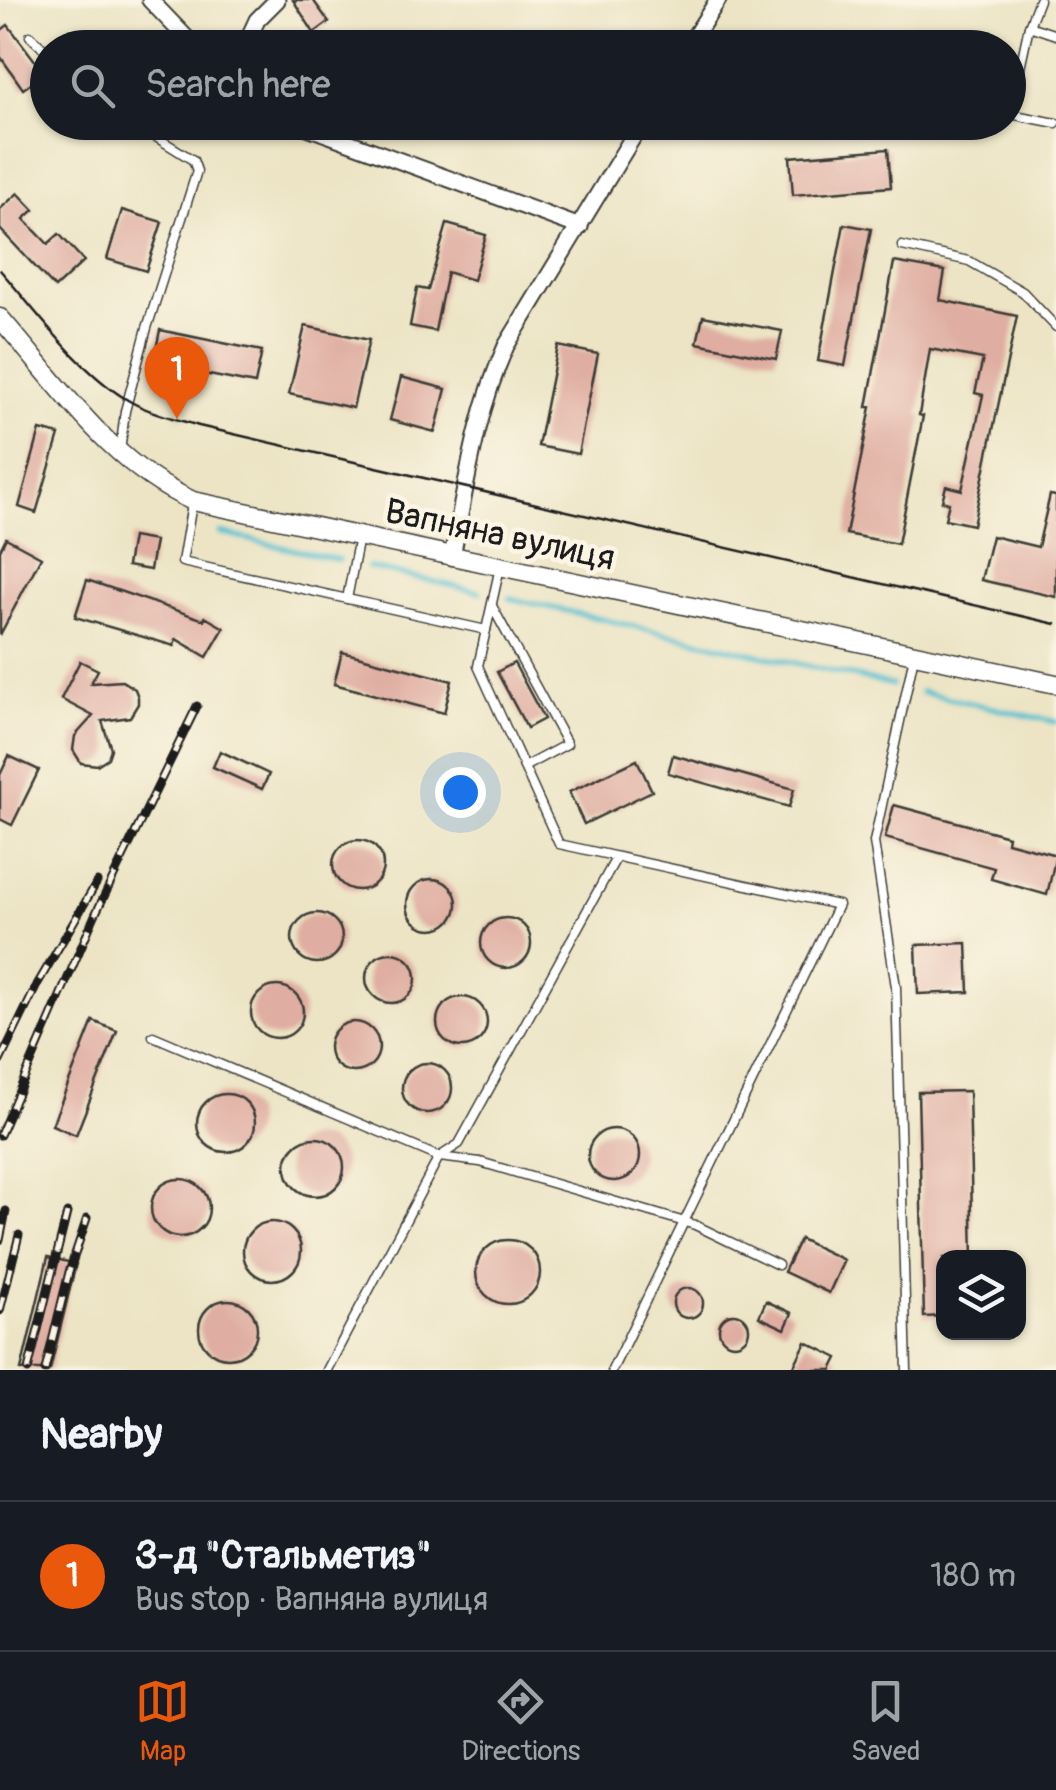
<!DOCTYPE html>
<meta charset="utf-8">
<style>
body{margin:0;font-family:Pangolin,sans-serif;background:#20242c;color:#f1f3f6}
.controls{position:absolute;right:30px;bottom:30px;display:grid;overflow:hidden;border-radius:20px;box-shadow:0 2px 8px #0004}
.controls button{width:90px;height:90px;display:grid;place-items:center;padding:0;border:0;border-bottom:2px solid #363941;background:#171b24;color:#f1f3f6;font:50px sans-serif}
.you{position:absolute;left:460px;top:792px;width:35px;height:35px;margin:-25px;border:8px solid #fff;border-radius:50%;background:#1a73e8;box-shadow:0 0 0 15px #1a73e833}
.badge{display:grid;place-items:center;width:65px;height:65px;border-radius:50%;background:#ea580c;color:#fff;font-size:32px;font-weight:700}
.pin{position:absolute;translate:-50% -82px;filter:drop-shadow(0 2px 5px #0008)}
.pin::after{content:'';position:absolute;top:52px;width:35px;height:30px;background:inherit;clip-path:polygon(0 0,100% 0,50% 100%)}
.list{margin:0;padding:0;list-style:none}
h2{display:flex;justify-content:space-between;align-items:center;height:130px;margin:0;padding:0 40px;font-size:42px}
h2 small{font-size:32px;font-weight:400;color:#9ea1a6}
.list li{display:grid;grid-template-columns:65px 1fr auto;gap:30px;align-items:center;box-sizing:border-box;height:150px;padding:0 40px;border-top:2px solid #363941}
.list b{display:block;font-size:38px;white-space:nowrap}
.list p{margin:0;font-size:32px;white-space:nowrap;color:#9ea1a6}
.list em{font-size:32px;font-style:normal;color:#9ea1a6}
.icon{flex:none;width:55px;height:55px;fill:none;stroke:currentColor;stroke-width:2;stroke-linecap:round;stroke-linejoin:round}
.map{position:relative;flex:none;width:1056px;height:1370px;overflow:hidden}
.search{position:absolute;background:#171b24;box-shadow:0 2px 8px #0004;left:30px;right:30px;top:30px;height:110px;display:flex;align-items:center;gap:25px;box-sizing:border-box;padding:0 35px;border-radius:55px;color:#9ea1a6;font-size:38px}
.sheet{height:280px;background:#171b24}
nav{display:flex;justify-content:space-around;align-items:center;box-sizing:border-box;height:140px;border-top:2px solid #363941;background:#171b24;font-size:28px;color:#9ea1a6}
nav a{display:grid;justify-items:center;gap:5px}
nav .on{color:#ea580c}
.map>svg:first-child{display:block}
</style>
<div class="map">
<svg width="1056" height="1370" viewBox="0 0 1056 1370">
<rect width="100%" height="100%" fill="#fcf5e5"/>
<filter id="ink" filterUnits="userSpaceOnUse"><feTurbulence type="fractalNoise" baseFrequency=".01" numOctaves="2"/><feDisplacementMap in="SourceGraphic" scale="20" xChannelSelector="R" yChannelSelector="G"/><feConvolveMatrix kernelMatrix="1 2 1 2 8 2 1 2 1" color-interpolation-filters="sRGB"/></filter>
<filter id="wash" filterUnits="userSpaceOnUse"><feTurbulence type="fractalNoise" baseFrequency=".0048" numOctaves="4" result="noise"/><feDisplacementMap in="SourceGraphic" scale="40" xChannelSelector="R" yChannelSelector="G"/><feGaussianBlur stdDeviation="2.25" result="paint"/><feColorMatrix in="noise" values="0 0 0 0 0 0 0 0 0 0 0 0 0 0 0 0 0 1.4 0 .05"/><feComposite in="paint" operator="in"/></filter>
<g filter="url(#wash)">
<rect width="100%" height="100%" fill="#ece4c5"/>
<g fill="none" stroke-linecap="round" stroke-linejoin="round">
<g stroke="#54c0cf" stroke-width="5">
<path d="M220,533L339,560"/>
<path d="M368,567L480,592"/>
<path d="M509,598L892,685"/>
<path d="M921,692L1056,722"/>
</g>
</g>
<g id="blocks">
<g fill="#dfada1">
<path d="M293,0H313L329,22L314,33Z"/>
<path d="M8,25L45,74L23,89L0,56V31Z"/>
<path d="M888,149L891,187L793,195L790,157Z"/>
<path d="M18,193L34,210L24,219L48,244L59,234L84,261L55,288L0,229V209Z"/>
<path d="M122,210L162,222L146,271L107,259Z"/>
<path d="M447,224L486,235L473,280L447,272L435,331L410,326L417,288L428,290Z"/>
<path d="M844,224L871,229L845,366L818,361Z"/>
<path d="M894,262L945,271L940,300L1017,316L973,525L945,519L949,503L942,501L946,486L962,490L983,395L975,393L983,359L930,349L919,415L923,416L898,544L846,534L871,407H867Z"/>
<path d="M703,316L782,331L776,359L697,343Z"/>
<path d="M305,326L369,340L353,408L289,394Z"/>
<path d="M160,330L262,351L255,384L153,364Z"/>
<path d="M558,346L598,354L578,454L538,446Z"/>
<path d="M401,377L446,389L435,432L390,420Z"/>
<path d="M40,430L59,435L36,513L19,507Z"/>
<path d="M1050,495L1056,496V597L981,580L992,536L1038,547Z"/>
<path d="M132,537L155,541L150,570L127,566Z"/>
<path d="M6,538L41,557L0,635V550Z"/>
<path d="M87,580L204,620L205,617L224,628L207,657L176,639L174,646L75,617Z"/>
<path d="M342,652L452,681L444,713L334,684Z"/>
<path d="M80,661L98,670L91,683L122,681L135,689L138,697V704L130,717L102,721L111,749L108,758L97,765L81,763L73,750L75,736L93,716L61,699Z"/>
<path d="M514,663L544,719L527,728L497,672Z"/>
<path d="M220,751L269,774L262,789L213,767Z"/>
<path d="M673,755L794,789L789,807L668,773Z"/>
<path d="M9,756L39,770L12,825L0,819V775Z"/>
<path d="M637,760L652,791L584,824L569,792Z"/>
<path d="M894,805L1008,836L1007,842L1056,855L1047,895L991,879L994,868L885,838Z"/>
<circle cx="358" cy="865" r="25"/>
<circle cx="432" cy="904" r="25"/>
<circle cx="317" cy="938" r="25"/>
<circle cx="506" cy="943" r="25"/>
<path d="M967,943L969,992L918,994L916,945Z"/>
<circle cx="391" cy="978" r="25"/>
<circle cx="277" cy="1012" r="26"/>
<circle cx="462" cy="1022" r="25"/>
<path d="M93,1021L117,1031L76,1135L52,1125Z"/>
<circle cx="354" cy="1047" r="25"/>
<circle cx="427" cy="1088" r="25"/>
<path d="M969,1091L973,1258H944V1316L924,1317L918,1092Z"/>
<circle cx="226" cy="1123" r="29"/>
<circle cx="614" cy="1155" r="26"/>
<circle cx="315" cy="1167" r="29"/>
<circle cx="180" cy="1208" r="29"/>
<circle cx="272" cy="1251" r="29"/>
<path d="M800,1239L844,1260L829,1293L784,1272Z"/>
<circle cx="508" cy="1272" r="32"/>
<path d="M48,1257L76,1264L50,1370H21Z"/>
<circle cx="688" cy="1303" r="15"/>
<circle cx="228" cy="1329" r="29"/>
<path d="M766,1301L792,1313L785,1329L759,1317Z"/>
<circle cx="734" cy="1329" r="15"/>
<path d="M806,1342L838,1358L832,1370H792Z"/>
</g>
</g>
</g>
<g filter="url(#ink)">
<use href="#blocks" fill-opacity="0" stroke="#3b3a35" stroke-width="2.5"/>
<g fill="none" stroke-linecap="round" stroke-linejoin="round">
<g stroke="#3b3a35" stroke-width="11">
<g id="service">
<path d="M1039,0L1029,26L1010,114L1056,123"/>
<path d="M1029,26L1056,35"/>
<path d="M30,36L48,53"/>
<path d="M902,246L969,261L1023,292L1056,327"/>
<path d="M120,452L125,411L147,328L197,171L193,160L132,122"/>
<path d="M192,504L182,562L486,630"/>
<path d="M500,567L478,666L559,844L838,905L612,1370"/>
<path d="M347,599L359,537"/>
<path d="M492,606L567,744L524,767"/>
<path d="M153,1036L439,1157L480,1162L695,1225L778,1265"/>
<path d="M327,1370L439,1157L459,1144L616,858"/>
<path d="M907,1370L896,987L874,842L914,656"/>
</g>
</g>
<g stroke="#3b3a35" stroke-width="19">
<g id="minor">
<path d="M150,0L196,48"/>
<path d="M244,48L257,20L277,0"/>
<path d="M687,48L718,0"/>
<path d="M294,122L580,227"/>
<path d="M452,557C466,485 476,413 506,346L642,122"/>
</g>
</g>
<g stroke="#3b3a35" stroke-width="21">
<path id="tertiary" d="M0,318C58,384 111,465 193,501L1056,684"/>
</g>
<use href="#service" stroke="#fff" stroke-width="8"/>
<use href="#minor" stroke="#fff" stroke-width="15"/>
<use href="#tertiary" stroke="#fff" stroke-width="18"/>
<path stroke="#1c1c1c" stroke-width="2.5" d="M0,270C37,312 83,377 133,403C153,414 177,419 199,426L1056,624"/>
<g stroke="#1c1c1c" stroke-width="9">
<g id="rail">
<path d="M0,1061L38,983L97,882"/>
<path d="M0,1135L95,915L197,706"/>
<path d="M0,1240L6,1211"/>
<path d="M0,1311L19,1235"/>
<path d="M28,1370L67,1213"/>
<path d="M45,1370L69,1272L87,1218"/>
</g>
</g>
<use href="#rail" stroke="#fcf5e5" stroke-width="5" stroke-dasharray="15" stroke-linecap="butt"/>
</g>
</g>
<g text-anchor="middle" stroke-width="9" stroke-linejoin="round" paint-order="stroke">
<g font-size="35" fill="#1c1c1c" stroke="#fcf5e5">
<text transform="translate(500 534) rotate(12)" y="12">Вапняна вулиця</text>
</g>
</g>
</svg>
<div class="controls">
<button><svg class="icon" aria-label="layers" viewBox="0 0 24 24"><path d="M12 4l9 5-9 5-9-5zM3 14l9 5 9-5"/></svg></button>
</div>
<div class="you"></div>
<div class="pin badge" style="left:177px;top:419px">1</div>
<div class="search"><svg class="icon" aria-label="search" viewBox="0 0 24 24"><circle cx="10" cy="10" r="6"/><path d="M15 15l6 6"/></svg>Search here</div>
</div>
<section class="sheet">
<h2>Nearby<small></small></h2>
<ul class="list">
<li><span class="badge">1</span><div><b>З-д &quot;Стальметиз&quot;</b><p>Bus stop · Вапняна вулиця</p></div><em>180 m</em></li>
</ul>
</section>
<nav>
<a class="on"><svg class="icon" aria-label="map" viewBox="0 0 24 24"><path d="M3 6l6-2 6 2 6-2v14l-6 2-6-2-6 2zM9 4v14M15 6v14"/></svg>Map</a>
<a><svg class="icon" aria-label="directions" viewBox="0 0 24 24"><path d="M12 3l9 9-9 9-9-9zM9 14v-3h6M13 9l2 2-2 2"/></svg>Directions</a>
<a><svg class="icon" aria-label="saved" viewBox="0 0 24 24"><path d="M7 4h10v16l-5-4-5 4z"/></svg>Saved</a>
</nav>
